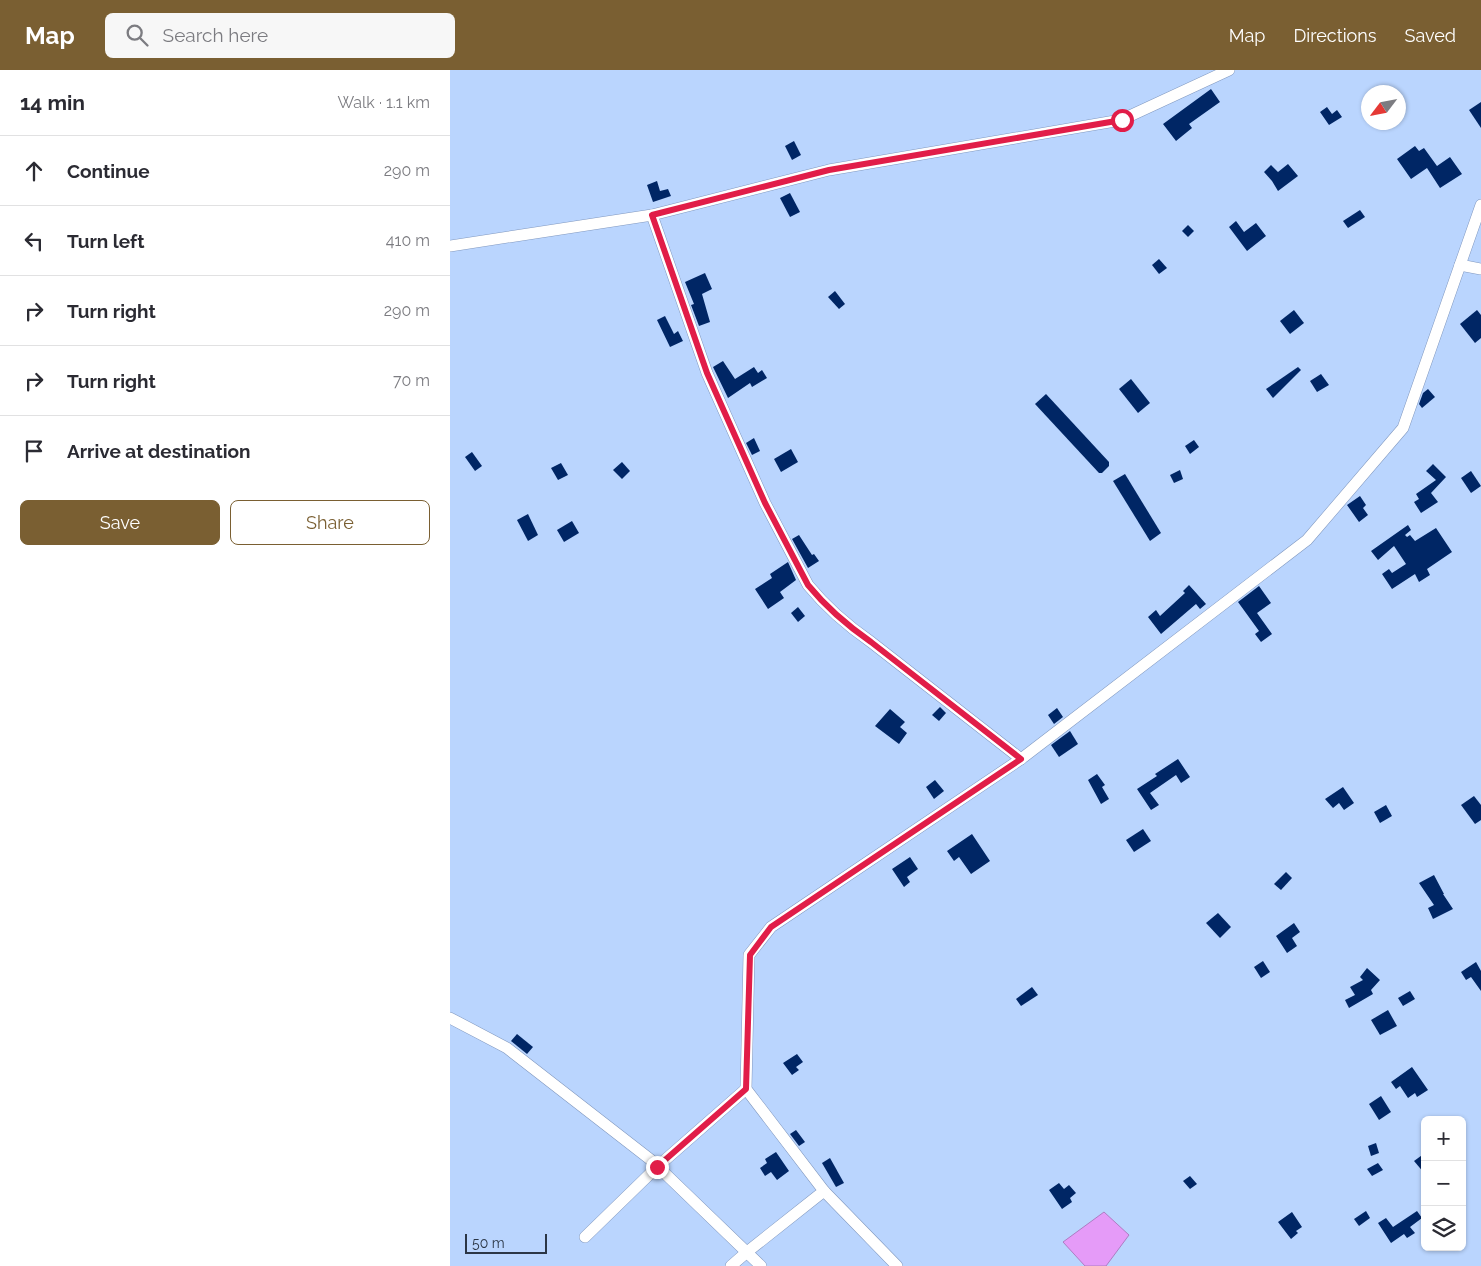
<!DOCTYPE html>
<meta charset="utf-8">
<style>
body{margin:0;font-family:Raleway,sans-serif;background:#f7f7f7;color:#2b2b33}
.controls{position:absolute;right:15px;bottom:15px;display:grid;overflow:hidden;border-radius:8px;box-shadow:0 1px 4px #0004}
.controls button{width:45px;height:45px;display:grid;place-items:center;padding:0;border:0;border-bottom:1px solid #e1e1e2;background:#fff;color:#2b2b33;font:25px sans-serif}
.compass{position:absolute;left:911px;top:15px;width:45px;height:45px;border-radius:50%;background:#fff;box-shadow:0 1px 4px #0004;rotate:238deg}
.scale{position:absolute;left:15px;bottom:12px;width:82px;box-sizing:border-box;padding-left:5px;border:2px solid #2b3646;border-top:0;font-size:14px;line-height:18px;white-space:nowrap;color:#2b3646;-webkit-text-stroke:4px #bad5fe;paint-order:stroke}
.stop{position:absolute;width:15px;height:15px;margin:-11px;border:4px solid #e11d48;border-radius:50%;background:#fff}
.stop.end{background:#e11d48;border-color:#fff;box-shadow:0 1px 5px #0008}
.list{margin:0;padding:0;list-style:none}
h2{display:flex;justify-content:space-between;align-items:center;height:65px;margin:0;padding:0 20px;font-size:21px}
h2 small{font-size:16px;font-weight:400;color:#7c7c81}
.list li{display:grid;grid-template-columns:32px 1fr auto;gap:15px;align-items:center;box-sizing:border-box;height:70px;padding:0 20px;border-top:1px solid #e1e1e2}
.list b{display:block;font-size:19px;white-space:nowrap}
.list em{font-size:16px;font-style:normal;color:#7c7c81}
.actions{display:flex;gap:10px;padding:15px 20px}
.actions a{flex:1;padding:11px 0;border:1px solid #7a5f32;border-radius:8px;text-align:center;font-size:18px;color:#7a5f32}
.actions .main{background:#7a5f32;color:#fff}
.icon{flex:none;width:28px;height:28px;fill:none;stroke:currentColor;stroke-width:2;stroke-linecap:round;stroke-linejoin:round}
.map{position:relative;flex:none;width:1031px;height:1196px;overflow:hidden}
header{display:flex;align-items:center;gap:30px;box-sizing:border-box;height:70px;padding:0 25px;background:#7a5f32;color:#fff}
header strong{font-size:24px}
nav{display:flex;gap:28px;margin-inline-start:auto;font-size:18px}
.search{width:350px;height:45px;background:#f7f7f7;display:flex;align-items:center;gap:12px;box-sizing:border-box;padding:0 18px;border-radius:8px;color:#7c7c81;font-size:19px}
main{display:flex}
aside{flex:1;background:#fff}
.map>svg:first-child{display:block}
</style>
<header>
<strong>Map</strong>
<div class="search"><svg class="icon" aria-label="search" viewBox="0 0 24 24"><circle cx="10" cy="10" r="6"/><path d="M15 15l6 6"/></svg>Search here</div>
<nav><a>Map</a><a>Directions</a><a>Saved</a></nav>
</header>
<main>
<aside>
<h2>14 min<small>Walk · 1.1 km</small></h2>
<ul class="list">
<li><svg class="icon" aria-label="ahead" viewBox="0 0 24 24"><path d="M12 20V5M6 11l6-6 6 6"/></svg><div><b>Continue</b></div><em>290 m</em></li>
<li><svg class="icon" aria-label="left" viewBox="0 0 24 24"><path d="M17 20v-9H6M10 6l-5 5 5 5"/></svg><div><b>Turn left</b></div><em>410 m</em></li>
<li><svg class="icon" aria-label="right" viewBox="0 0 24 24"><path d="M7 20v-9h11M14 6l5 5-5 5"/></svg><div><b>Turn right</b></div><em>290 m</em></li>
<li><svg class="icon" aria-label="right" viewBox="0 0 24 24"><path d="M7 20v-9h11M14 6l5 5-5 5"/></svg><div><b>Turn right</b></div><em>70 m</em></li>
<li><svg class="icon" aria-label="arrive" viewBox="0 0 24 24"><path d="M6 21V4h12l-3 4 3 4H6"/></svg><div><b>Arrive at destination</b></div></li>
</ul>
<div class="actions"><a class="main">Save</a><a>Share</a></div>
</aside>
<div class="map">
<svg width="1031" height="1196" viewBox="0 0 1031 1196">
<rect width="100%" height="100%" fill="#bad5fe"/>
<path fill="#e59bf8" stroke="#ad7dc3" d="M654,1142L679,1165L656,1196H635L613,1172Z"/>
<g fill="#002665">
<path d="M761,19L770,32L739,54L742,58L726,71L713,54Z"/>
<path d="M1031,32V58L1019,40Z"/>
<path d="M877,37L882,44L887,40L892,47L879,55L870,42Z"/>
<path d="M344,71L351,85L342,90L335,76Z"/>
<path d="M965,76L969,81L974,78L987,96L1000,87L1012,104L990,118L977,98L961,109L947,89Z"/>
<path d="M838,94L848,106L828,121L822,111L814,102L821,95L828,102Z"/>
<path d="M207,111L210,121L218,119L221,126L203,132L197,115Z"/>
<path d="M340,123L350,142L340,147L330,128Z"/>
<path d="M910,140L915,147L898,158L893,151Z"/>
<path d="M786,151L794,162L806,153L816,166L797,181L779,157Z"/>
<path d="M738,155L744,161L738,167L732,161Z"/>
<path d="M709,189L717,198L709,204L702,195Z"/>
<path d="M255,203L262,219L252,224L260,252L249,256L241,235L244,234L235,212Z"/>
<path d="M385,221L395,234L389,239L378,227Z"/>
<path d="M844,240L854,253L840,264L830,251Z"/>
<path d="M1027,240L1031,245V268L1025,273L1010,254Z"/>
<path d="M215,246L224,264L228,261L233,271L220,277L207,250Z"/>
<path d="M273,291L285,309L304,297L308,303L312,300L317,308L302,317L300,313L278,328L263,297Z"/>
<path d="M848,297L851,300L823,328L816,319Z"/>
<path d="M871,304L879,315L867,322L860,311Z"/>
<path d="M681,309L700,333L688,343L669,319Z"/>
<path d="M978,319L985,327L972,338L969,334L973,323Z"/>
<path d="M596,324L659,392V396L652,403H649L585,334Z"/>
<path d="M304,368L310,381L302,385L296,373Z"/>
<path d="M744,370L749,377L740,384L735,376Z"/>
<path d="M341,379L348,392L331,402L324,389Z"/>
<path d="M22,382L32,396L25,401L15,387Z"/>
<path d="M172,392L180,401L172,409L163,400Z"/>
<path d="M111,393L118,405L108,410L101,398Z"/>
<path d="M983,394L996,407L981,423L988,432L971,443L964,432L969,429L966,424L986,410L976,401Z"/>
<path d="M730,400L733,409L724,413L720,405Z"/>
<path d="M1021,401L1031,416L1021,423L1011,408Z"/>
<path d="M675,404L711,463L700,471L663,411Z"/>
<path d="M910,426L916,435L913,438L918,445L909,452L897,435Z"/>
<path d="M78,444L88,465L78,471L67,450Z"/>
<path d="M122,451L129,463L114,472L107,460Z"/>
<path d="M958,455L961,460L955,465L957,467L960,465L965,471L986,458L1002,482L977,499L980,505L969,512L965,504L942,519L932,504L939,499L942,503L956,494L944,476L928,490L921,481Z"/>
<path d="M349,465L362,485L364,484L369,491L358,498L342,469Z"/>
<path d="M338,492L346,510L330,522L334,528L318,539L305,519L322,508L320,504Z"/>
<path d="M739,515L756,534L750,539L746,534L711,564L698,547L706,540L710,546L735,523L733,521Z"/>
<path d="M809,516L821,533L807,543L822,564L811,572L805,564L809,561L788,532Z"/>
<path d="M348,537L355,546L348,552L341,543Z"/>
<path d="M490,637L496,643L489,651L482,645Z"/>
<path d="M607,638L613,647L604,654L598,645Z"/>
<path d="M440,639L455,652L450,657L457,663L449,674L425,656Z"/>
<path d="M620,661L628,674L609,687L601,675Z"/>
<path d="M728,689L740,707L731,713L726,705L700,723L709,735L701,740L687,719L707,706L705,704Z"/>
<path d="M647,704L655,715L652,717L659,729L651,734L638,710Z"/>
<path d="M485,710L494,721L484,729L476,717Z"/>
<path d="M893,717L904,733L894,740L889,733L883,738L875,729Z"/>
<path d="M1024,726L1031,735V750L1025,754L1011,735Z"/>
<path d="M936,735L942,746L930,753L924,742Z"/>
<path d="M693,759L701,771L684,782L676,770Z"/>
<path d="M522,764L540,791L521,804L509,787L504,791L497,781Z"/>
<path d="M460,787L468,799L457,807L460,812L454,817L442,799Z"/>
<path d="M836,802L842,808L831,820L824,814Z"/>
<path d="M984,805L994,824H993L1003,839L983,849L978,838L984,835L969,813Z"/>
<path d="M768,843L781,857L770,868L756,853Z"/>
<path d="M844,853L850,862L842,868L847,876L837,883L826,866Z"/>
<path d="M813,891L820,902L811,908L804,897Z"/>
<path d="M1026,892L1031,901V921L1021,907L1016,910L1011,902Z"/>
<path d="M917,898L930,910L921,920L923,924L899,938L895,930L905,925L900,917L913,910L910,907Z"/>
<path d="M582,917L588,925L571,936L566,929Z"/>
<path d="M960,921L965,929L953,936L948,928Z"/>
<path d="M938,940L947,956L930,965L921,950Z"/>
<path d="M67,964L83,977L77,984L61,971Z"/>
<path d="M347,984L353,992L346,997L349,1000L342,1005L333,993Z"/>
<path d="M962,997L978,1020L967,1027L965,1023L958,1028L950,1016L946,1019L941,1012Z"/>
<path d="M931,1026L941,1042L929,1050L919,1034Z"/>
<path d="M346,1060L355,1072L349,1076L340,1064Z"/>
<path d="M926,1073L929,1083L921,1086L918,1076Z"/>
<path d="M326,1082L339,1101L327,1110L321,1102L315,1106L310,1098L317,1093L315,1089Z"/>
<path d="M975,1083V1104L964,1091Z"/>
<path d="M380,1088L394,1113L386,1117L372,1093Z"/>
<path d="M928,1093L933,1100L922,1106L917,1099Z"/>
<path d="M740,1106L747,1114L740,1119L733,1111Z"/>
<path d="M609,1113L614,1119L619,1115L626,1123L620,1128L622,1132L612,1139L599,1120Z"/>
<path d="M916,1141L920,1148L909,1156L904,1149Z"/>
<path d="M967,1141L972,1148L960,1157L965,1163L957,1168L954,1164L941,1173L928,1153L936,1148L943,1157Z"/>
<path d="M842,1142L852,1157L846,1161L848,1163L841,1169L828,1152Z"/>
</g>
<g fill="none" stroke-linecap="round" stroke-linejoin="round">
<g stroke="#8098bf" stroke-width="12">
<g id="street">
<path d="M202,145L257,303L315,433L358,515C376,537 398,556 421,572L571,689"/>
<path d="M0,176L202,145L379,100L671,50L779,0"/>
<path d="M1010,195L1031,199"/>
<path d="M0,948L57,978L201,1090L311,1196"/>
<path d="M374,1121L447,1196"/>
<path d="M135,1167L207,1097L296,1019"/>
<path d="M281,1196L297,1182L374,1121L296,1019L299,885L321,857L571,689L857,470L953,358L1031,135"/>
</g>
</g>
<use href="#street" stroke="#fff" stroke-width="11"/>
</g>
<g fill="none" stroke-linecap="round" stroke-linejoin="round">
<path stroke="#e11d48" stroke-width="6" d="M207,1097L296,1019L300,885L321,857L571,689L421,572C398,556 376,537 358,515L315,433L257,303L202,145L379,100L672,50"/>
</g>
</svg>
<div class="controls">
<button>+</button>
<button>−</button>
<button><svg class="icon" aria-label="layers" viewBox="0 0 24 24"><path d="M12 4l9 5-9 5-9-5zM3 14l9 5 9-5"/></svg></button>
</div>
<svg class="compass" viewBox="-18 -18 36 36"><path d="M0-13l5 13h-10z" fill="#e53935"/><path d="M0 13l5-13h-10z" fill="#7c7c81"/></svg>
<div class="scale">50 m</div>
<div class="stop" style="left:672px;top:50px"></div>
<div class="stop end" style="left:207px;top:1097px"></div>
</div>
</main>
